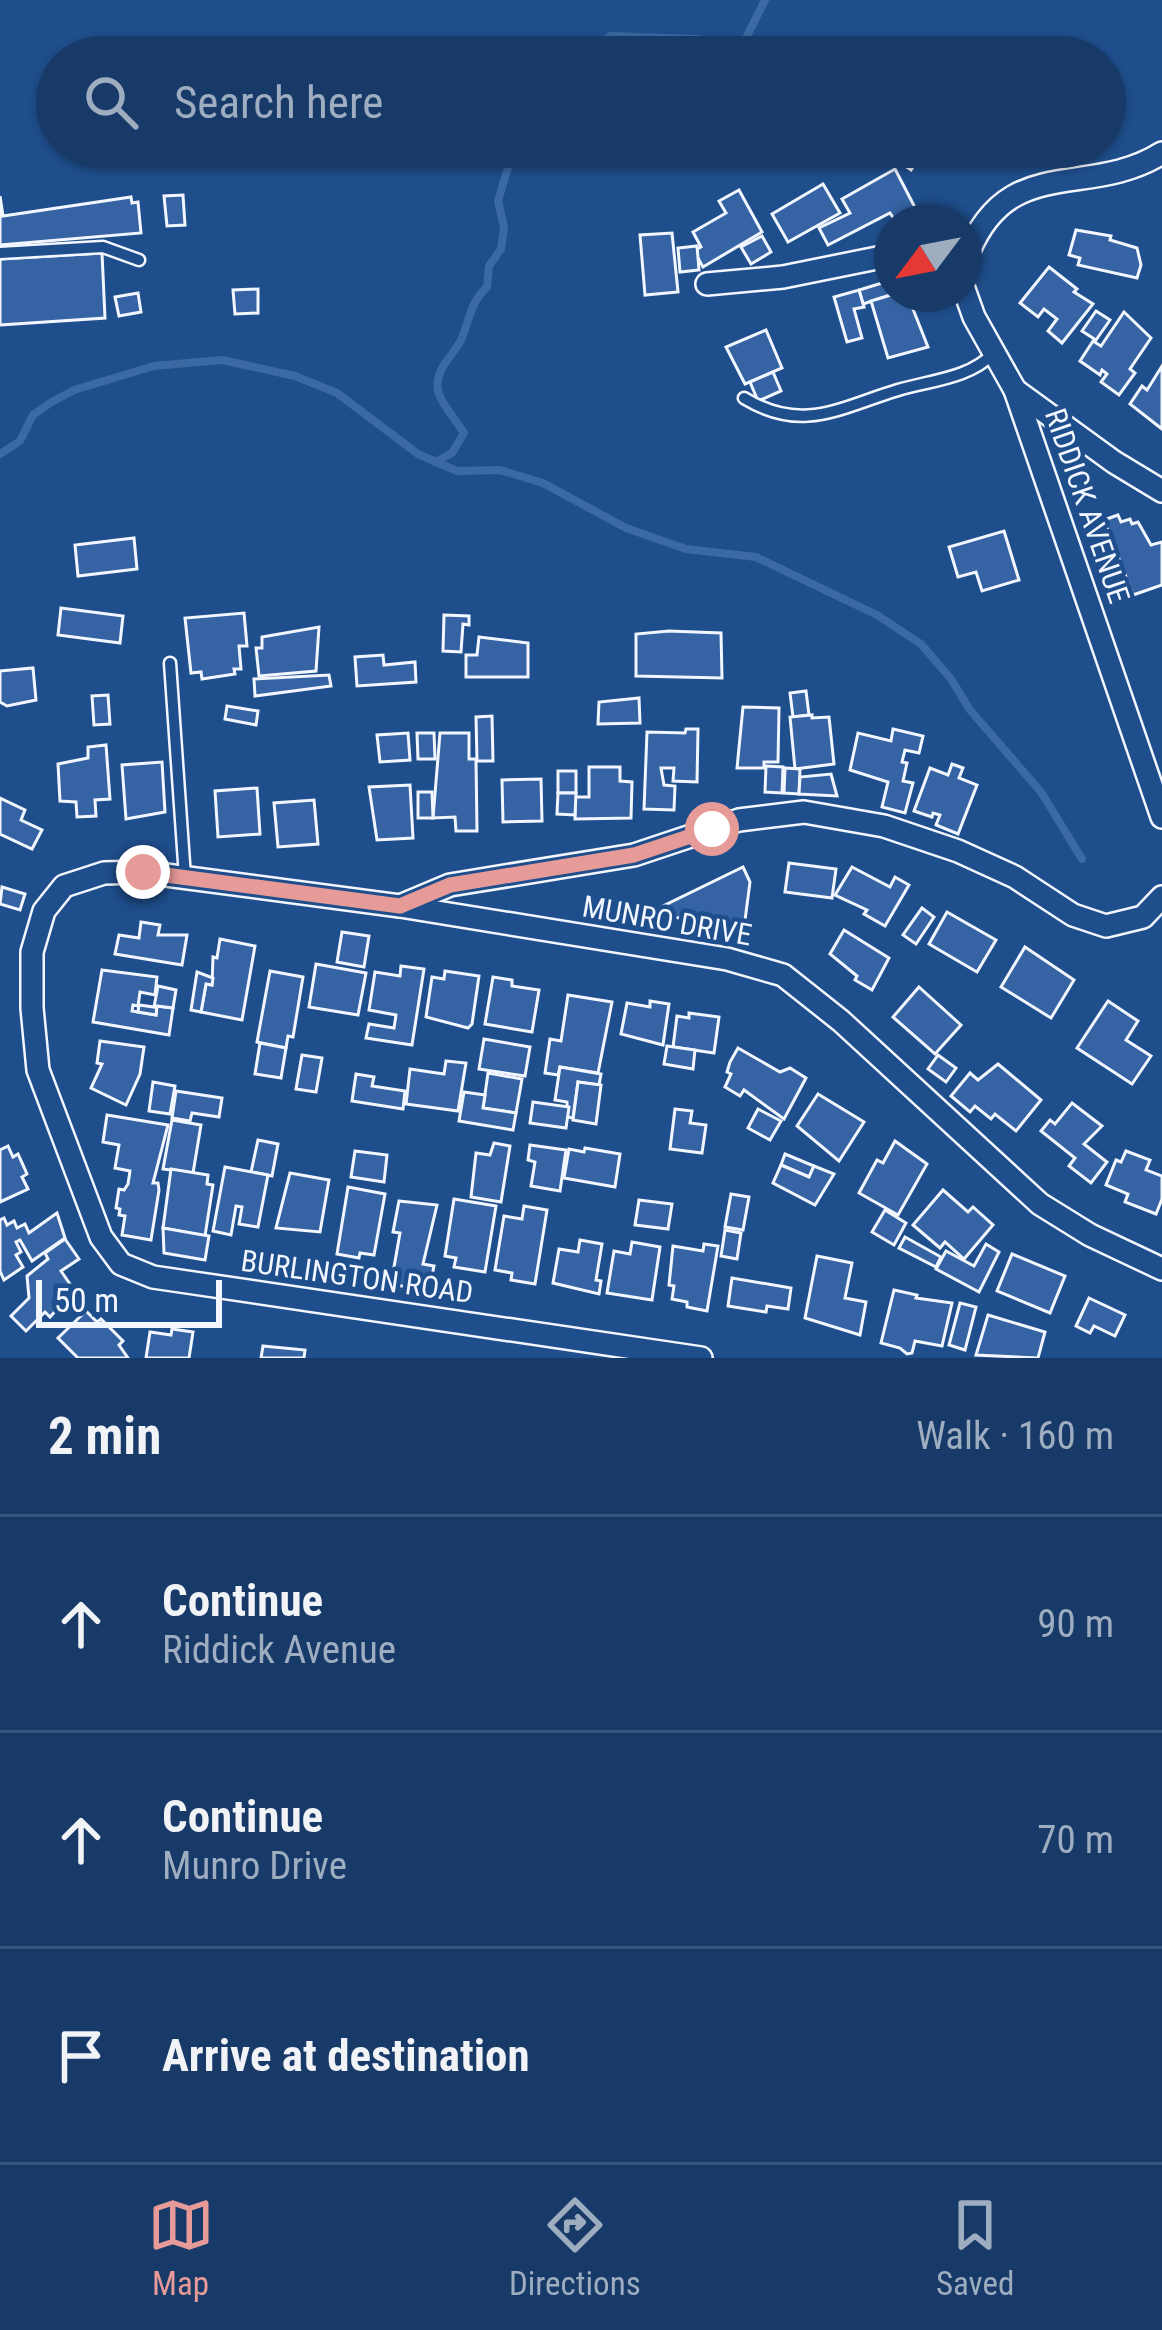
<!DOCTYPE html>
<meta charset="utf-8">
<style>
body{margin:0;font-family:"Roboto Condensed",sans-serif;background:#244571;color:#f1f3f6}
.compass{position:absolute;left:874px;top:204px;width:108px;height:108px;border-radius:50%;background:#173a69;box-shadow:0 3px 9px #0004;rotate:238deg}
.scale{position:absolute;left:36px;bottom:30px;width:186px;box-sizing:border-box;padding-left:12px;border:6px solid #f2f6ff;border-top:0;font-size:33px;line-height:42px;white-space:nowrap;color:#f2f6ff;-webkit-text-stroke:9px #1f4e8c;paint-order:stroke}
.stop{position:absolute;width:36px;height:36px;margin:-27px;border:9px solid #e69b98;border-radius:50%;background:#fff}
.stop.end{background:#e69b98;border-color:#fff;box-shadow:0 3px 12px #0008}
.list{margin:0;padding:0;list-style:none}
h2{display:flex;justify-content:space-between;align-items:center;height:156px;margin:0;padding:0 48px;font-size:51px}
h2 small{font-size:39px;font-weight:400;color:#9eadc0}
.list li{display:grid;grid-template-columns:78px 1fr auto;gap:36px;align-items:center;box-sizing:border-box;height:216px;padding:0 48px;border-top:3px solid #36547d}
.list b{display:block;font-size:45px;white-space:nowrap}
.list p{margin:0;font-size:39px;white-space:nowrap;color:#9eadc0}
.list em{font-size:39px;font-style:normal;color:#9eadc0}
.icon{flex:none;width:66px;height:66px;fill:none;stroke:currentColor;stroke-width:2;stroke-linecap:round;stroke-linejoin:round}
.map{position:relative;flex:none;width:1162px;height:1358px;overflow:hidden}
.search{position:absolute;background:#173a69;box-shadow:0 3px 9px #0004;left:36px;right:36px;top:36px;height:132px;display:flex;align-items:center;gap:30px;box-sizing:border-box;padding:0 42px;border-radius:66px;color:#9eadc0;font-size:45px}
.sheet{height:804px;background:#173a69}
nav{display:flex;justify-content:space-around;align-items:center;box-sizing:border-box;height:168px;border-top:3px solid #36547d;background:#173a69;font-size:33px;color:#9eadc0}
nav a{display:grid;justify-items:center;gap:6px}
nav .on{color:#e69b98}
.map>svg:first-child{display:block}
</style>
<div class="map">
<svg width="1162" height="1358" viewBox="0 0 1162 1358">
<rect width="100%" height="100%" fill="#1f4e8c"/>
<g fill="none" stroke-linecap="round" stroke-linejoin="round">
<g stroke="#3b69a3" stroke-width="8">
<path d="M540,57C569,44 577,63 610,36L698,39L718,47L745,40L765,0"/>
<path d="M0,454L20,441L33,415L50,403L74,390L154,366L222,360L295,376L337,393L418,454L457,471L500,470L543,483L626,528L686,549L756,557L877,615L921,644L951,679L970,710L1041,792L1082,859"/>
<path d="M435,462L452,453L464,433C457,421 441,404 438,391C434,368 454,356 462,338C470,318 470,303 487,287L489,266L501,249L504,227L498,201L514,147"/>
</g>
</g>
<g fill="#3563a3" stroke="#f2f6ff" stroke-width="3">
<path d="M895,147H904L919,158L911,170L889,155Z"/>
<path d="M895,169L921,219L896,222L890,213L828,245L819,228L850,213L842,199Z"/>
<path d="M823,184L840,213L788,242L772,214Z"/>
<path d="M739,190L762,232L703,267L694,251L701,247L693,232L726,213L719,201Z"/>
<path d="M183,195L185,225L167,226L164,196Z"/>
<path d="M0,196L3,216L131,197L132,203L138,202L141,233L0,245Z"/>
<path d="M1076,230L1111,236L1110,240L1137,248L1141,265L1137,278L1078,265L1080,258L1069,255Z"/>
<path d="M672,233L678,292L645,295L640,235Z"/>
<path d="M762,236L771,252L751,264L741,247Z"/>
<path d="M697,246L699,270L680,272L678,248Z"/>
<path d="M102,253L105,318L0,325V259Z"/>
<path d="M1049,267L1077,289L1074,292L1093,304L1062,343L1048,331L1057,319L1044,309L1038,317L1020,303Z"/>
<path d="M892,280L894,294L863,304L859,290Z"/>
<path d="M258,289V313L235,314L233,290Z"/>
<path d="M859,290L864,307L854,309L862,338L847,342L834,297Z"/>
<path d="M138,293L141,312L119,316L115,297Z"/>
<path d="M894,294H907L928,347L888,358L871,301Z"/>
<path d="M1096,311L1110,320L1096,340L1082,331Z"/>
<path d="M1124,312L1151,338L1130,369L1135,373L1119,395L1101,382L1107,374L1102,370L1100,375L1080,361L1093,341L1101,346Z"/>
<path d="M766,330L782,368L745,384L726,347Z"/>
<path d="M1162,366V429L1130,404L1142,386L1147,390Z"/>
<path d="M773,372L781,391L758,401L750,382Z"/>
<path d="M1118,515L1121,522L1130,519L1132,524L1138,522L1151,545L1162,542V585L1133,595L1104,520Z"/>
<path d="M1004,531L1019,580L982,591L976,572L958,577L949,547Z"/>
<path d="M134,538L137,569L78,576L75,545Z"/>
<path d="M61,608L123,616L120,643L58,635Z"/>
<path d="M244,613L247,646H239L241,669H234L235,674L202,679L201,672L191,673L185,618Z"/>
<path d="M444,615L469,616V625L463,624L461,652L443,651Z"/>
<path d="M319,627L316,671L259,676L256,648H262V637Z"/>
<path d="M669,631L721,633L722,678L636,676V634Z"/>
<path d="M479,637L528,643V677H466V655H477Z"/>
<path d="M383,655L384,665L415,662L416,682L357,686L355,657Z"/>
<path d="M33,668L36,700L7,706L0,702V671Z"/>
<path d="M329,675L331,686L255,696L254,679Z"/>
<path d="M806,691L809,715L793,717L790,693Z"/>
<path d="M108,695L110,724L94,725L92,696Z"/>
<path d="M639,698L640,723L598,724L599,702Z"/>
<path d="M227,706L258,711L256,725L225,719Z"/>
<path d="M743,707L779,708L778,762H764V768H737Z"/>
<path d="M812,715V718L829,717L834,764L795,769L790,717Z"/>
<path d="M492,716L493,761H477L476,717Z"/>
<path d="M686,729H698L697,782L673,781L674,768H661L664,785L675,786L674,810L644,809L647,732L685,733Z"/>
<path d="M893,729L923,736L919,753L905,750L902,762L907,763L903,781L913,783L905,813L882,807L888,782L850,770L858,733L891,741Z"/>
<path d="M408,733L410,760L380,762L377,735Z"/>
<path d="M417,733H434L435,759H418Z"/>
<path d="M440,733H469V759H476L477,831H456L455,817L433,818Z"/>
<path d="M106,745L110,799L95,800L96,816L77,817L76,802L60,801L58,764L88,758V747Z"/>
<path d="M162,762L165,812L126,819L122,765Z"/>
<path d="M952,764L963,768L959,778L977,785L958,834L936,825L940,815L933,813L932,817L914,811L930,768L948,775Z"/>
<path d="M766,766L783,767L782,793L765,792Z"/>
<path d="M589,767H620V781L632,782L631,818L575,819V797H589Z"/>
<path d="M785,768L800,769L799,794L784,793Z"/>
<rect x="558" y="771" width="18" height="22"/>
<path d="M831,774L837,796L799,794L800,777Z"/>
<path d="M541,779L542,821L503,822L502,780Z"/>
<path d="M410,785L413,838L377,840L369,787Z"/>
<path d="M257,788L260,834L218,837L215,791Z"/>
<path d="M418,792H432L433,818H418Z"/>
<path d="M558,793H576L575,815L557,814Z"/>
<path d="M0,798L25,810L21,820L42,830L32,849L0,834Z"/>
<path d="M314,800L318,844L278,847L274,803Z"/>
<path d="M789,863L836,869L832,898L785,892Z"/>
<path d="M743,867L750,882L744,928L660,915L661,907Z"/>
<path d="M852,867L890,887L895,877L909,885L885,926L864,914L867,910L835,895Z"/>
<path d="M2,887L25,894L20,910L0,904Z"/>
<path d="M922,908L934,917L916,944L903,935Z"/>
<path d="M947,912L996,940L977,972L929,944Z"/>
<path d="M141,922L160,925L158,935H187L182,965L115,954L119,935L139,938Z"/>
<path d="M844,930L889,958L872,990L855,980L857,976L830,954Z"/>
<path d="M342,932L369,936L364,967L337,962Z"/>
<path d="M220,939L255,946L242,1020L201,1012L206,984L212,985L213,957L217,958Z"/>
<path d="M1025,947L1074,980L1051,1018L1001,987Z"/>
<path d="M316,964L366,973L358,1015L309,1007Z"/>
<path d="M401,966L424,969L412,1045L366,1038L369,1024L394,1028L396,1015L369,1010L375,972L400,976Z"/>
<path d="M102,970L157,977L155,995L140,992L138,1006L133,1005L132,1011L156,1015L157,1006L173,1008L169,1035L93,1022Z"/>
<path d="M270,971L303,977L293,1037L288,1036L286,1048L257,1042Z"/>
<path d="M445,971L479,976L472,1024L468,1028L426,1017L432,977L444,979Z"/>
<path d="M197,972L213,978L212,985L206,984L201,1012L191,1010Z"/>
<path d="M493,977L512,980V986L539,990L532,1032L485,1024Z"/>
<path d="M158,986L176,990L173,1008L157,1006L156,1015L138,1012L139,1005L154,1007Z"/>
<path d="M919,987L961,1025L935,1054L893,1017Z"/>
<path d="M568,995L612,1002L598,1073L560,1067L558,1075L545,1073L550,1039L561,1041Z"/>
<path d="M650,1001L669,1004L663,1045L621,1034L627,1003L650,1007Z"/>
<path d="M1108,1001L1138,1021L1126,1040L1151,1056L1132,1084L1077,1048Z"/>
<path d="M689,1013L719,1017L714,1053L673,1047L677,1016L689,1018Z"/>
<path d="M484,1039L530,1047L525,1076L479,1069Z"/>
<path d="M100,1041L144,1047L140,1074L126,1105L91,1088L102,1064L97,1063Z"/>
<path d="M260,1043L286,1048L281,1078L255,1074Z"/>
<path d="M667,1046L695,1050L693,1069L664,1064Z"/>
<path d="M738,1048L780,1072L790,1068L806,1078L784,1119L744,1090L740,1096L725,1087L731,1074L727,1072L730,1062Z"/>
<path d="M302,1055L322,1058L316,1092L296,1089Z"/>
<path d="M938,1055L956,1068L946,1082L928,1069Z"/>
<path d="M446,1061L466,1063L458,1111L406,1104L410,1069L444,1074Z"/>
<path d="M998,1064L1041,1100L1016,1131L995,1114L991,1119L975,1106L970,1112L951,1096L970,1073L978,1080Z"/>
<path d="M560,1067L601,1074L599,1085L578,1082L573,1118L567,1117V1102L555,1100Z"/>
<path d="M488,1073L522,1079L516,1113L483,1108Z"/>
<path d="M356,1074L374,1077L372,1086L405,1091L403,1109L352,1101Z"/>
<path d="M153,1082L175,1086L170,1114L149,1111Z"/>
<path d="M578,1082L601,1085L596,1124L573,1120Z"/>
<path d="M176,1091L222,1098L219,1117L192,1113L190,1121L172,1118Z"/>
<path d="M464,1092L485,1095L483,1108L516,1113L513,1130L459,1121Z"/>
<path d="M818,1094L864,1122L839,1161L797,1126Z"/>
<path d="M533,1102L569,1107L566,1128L530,1123Z"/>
<path d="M1072,1103L1102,1126L1084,1144L1107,1162L1091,1183L1069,1166L1075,1158L1041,1131L1050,1120L1055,1124Z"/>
<path d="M675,1109L692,1111L690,1123L706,1125L702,1153L670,1149Z"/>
<path d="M758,1109L781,1121L770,1140L748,1128Z"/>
<path d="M107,1115L168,1125L153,1183H158L159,1190L151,1240L122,1235L125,1216L119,1215L120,1209L116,1208L119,1189L124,1190L128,1184L130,1171L115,1168L119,1145L103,1142Z"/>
<path d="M172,1120L201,1125L193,1173L163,1169Z"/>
<path d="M258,1140L278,1144L272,1176L251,1172Z"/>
<path d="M895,1141L927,1164L898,1215L859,1193L877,1160L883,1163Z"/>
<path d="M494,1143L510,1146L501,1202L471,1197L476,1153L490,1155Z"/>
<path d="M530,1145L566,1150L560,1191L531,1186L535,1162L528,1160Z"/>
<path d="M8,1146L13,1157L18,1154L27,1174L22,1177L28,1189L0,1202V1150Z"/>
<path d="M585,1148L620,1154L615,1187L564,1178L569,1149L584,1152Z"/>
<path d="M355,1151L387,1155L384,1182L351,1177Z"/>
<path d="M1126,1151L1150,1160L1146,1170L1162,1176V1199L1156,1214L1125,1202L1128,1194L1106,1185L1116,1160L1121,1162Z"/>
<path d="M785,1154L814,1166L809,1177L781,1165Z"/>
<path d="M781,1165L809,1177L814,1166L834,1174L815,1205L773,1183Z"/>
<path d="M225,1167L268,1175L258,1227L239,1224L242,1207L236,1206L231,1235L213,1231Z"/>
<path d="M171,1169L208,1175L207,1184L213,1185L205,1236L163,1228Z"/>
<path d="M290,1173L329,1180L320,1232L276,1228Z"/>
<path d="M348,1187L385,1194L374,1255L360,1253L359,1258L337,1254Z"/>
<path d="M943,1190L968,1212L973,1207L993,1225L964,1259L945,1242L940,1248L913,1225Z"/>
<path d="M731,1194L749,1197L743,1230L725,1227Z"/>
<path d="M454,1199L496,1206L485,1272L454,1267L456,1258L445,1256Z"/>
<path d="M639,1200L672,1204L668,1229L635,1225Z"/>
<path d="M399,1201L437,1205L423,1264L434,1266L429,1291L391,1284L400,1233L393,1232Z"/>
<path d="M524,1206L547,1210L535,1284L511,1280L512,1273L495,1270L504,1216L522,1219Z"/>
<path d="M885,1210L906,1223L894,1245L872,1232Z"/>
<path d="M57,1213L65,1238L32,1261L20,1240L16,1242L21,1252L16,1255L23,1267L4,1280L0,1271V1220L4,1218L7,1225L14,1221L17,1228L25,1224L29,1233Z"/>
<path d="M163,1228L209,1236L205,1260L164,1253Z"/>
<path d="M725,1230L741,1233L737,1259L721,1256Z"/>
<path d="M905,1237L941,1257L936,1267L899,1248Z"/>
<path d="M65,1239L79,1259L61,1271L72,1287L56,1301L60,1306L50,1317L45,1312L26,1331L11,1316L29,1298L27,1276L48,1259L45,1253Z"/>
<path d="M580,1240L602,1244L596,1280L601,1281L599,1294L553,1283L559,1249L578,1252Z"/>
<path d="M632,1242L660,1247L652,1300L607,1293L614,1251L630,1254Z"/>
<path d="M704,1244L718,1246L707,1311L687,1307V1302L672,1299L674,1286L669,1285L673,1246L703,1251Z"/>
<path d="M986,1244L999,1252L979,1292L936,1269L946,1251L974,1266Z"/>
<path d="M1012,1254L1065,1276L1050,1313L997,1291Z"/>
<path d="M817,1256L852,1263L845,1298L866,1302L860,1335L805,1318Z"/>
<path d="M732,1278L791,1288L788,1309L767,1306L766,1312L728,1306Z"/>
<path d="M894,1290L917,1295L916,1298L952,1303L942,1346L915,1341L912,1353L907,1354L900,1348L881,1343Z"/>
<path d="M1089,1298L1125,1315L1115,1336L1094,1326L1090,1333L1076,1326Z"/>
<path d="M960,1303L976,1307L965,1350L949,1345Z"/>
<path d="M86,1311L97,1322L101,1319L123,1341L119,1345L128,1358H78L58,1338Z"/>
<path d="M988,1315L1045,1332L1038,1358L976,1355Z"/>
<path d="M172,1329L193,1332L189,1358H146L150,1332L171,1335Z"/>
<path d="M263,1346L305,1350L304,1358H261Z"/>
</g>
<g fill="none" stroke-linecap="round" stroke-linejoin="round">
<g stroke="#f2f6ff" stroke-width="15">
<g id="lane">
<path d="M0,253L103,247L139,260"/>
<path d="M744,398C803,434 841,407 898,390C932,380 968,379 994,353"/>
<path d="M170,663L185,877"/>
</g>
</g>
<g stroke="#f2f6ff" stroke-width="26">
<g id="street">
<path d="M964,264C1004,149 1086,201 1162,153"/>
<path d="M707,284L783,277L892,255"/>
<path d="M964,289L974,317L1015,390L1162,817"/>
<path d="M1015,390L1114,462L1162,491"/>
<path d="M400,906L450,885L634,855L739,820L804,812L884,826L958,851L1015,877L1073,915L1106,926L1143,917L1162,897"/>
<path d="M701,1358L153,1277L121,1264L101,1237L38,1070L32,1008V952L44,911L64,886L104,873L143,872L400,906L727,959L783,975L841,1021L1040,1204L1090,1235L1162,1269"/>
</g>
</g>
<use href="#lane" stroke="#1f4e8c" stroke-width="10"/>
<use href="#street" stroke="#1f4e8c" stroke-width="21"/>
</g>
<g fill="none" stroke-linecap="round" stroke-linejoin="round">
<path stroke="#e69b98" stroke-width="15" d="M143,872L400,906L450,885L634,855L712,829"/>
</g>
<g text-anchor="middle" stroke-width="9" stroke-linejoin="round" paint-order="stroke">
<g font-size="30" fill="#f2f6ff" stroke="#1f4e8c">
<text transform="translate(1087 506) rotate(71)" y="10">RIDDICK AVENUE</text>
<text transform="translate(667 921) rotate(10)" y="10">MUNRO DRIVE</text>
<text transform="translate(357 1277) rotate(8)" y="10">BURLINGTON ROAD</text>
</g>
</g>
</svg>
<svg class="compass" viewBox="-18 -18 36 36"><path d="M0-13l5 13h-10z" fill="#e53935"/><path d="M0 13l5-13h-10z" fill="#9eadc0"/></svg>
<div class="scale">50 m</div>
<div class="stop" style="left:712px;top:829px"></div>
<div class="stop end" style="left:143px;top:872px"></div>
<div class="search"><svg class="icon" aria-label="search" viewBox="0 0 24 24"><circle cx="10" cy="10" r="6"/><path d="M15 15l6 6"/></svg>Search here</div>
</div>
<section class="sheet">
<h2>2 min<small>Walk · 160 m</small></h2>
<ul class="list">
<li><svg class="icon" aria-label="ahead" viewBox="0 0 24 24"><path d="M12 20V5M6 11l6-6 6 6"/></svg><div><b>Continue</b><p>Riddick Avenue</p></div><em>90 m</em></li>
<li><svg class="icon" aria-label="ahead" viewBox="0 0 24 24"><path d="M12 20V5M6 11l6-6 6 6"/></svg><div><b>Continue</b><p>Munro Drive</p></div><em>70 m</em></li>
<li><svg class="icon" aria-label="arrive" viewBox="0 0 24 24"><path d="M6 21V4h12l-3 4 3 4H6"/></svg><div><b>Arrive at destination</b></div></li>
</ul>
</section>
<nav>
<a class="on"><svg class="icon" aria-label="map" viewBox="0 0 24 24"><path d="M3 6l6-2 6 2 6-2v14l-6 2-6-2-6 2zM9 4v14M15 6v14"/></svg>Map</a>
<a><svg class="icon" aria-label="directions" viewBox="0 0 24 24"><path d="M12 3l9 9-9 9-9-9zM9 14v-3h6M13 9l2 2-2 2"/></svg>Directions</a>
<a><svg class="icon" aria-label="saved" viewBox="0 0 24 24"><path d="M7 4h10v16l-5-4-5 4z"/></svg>Saved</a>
</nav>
